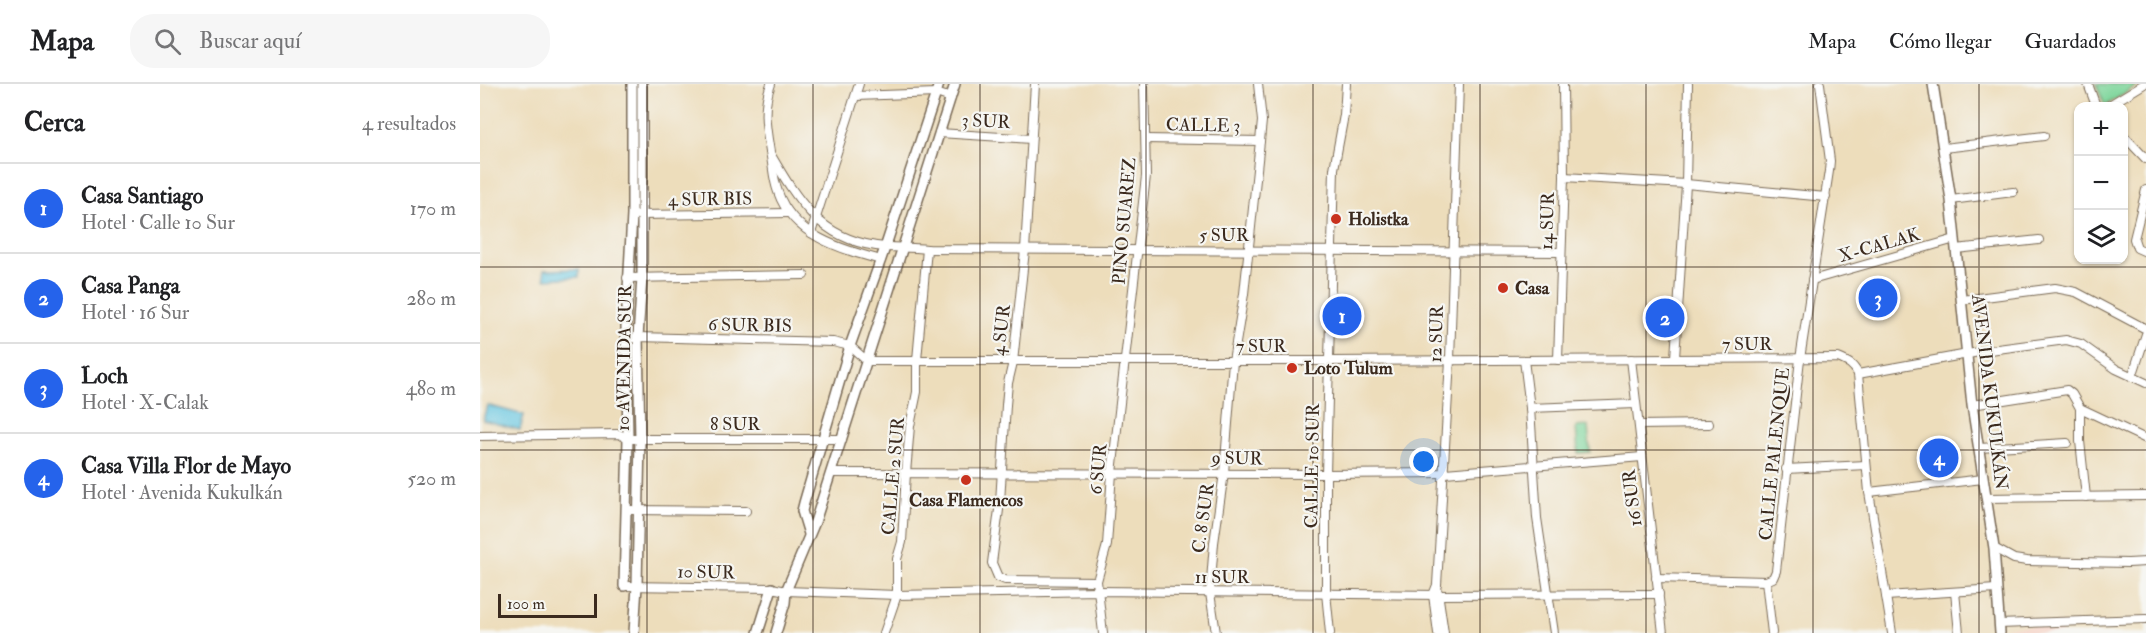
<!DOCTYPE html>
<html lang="es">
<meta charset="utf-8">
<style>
body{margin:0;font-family:"IM FELL Double Pica",serif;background:#f6f6f6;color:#202124}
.controls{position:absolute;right:18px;top:18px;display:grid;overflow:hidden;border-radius:12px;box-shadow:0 2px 4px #0004}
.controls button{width:54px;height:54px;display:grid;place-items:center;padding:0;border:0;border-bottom:2px solid #e0e0e0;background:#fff;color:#202124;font:30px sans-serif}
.scale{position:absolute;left:18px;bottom:15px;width:99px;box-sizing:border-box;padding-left:6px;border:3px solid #3b2a1e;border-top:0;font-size:16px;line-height:21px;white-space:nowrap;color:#3b2a1e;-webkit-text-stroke:4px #f6f6f2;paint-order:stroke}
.you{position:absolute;left:944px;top:378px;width:21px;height:21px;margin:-15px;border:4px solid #fff;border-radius:50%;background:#1a73e8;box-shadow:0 0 0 9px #1a73e833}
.badge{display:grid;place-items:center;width:39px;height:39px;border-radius:50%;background:#2563eb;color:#fff;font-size:20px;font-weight:700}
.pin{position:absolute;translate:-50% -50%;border:3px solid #fff;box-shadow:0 2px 6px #0006}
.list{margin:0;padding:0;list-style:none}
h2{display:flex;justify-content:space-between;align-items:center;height:78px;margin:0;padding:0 24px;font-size:26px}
h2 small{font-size:20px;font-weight:400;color:#757577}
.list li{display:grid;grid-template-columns:39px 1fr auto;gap:18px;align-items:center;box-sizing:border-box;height:90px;padding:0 24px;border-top:2px solid #e0e0e0}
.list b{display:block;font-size:22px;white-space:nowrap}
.list p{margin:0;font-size:20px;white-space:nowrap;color:#757577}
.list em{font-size:20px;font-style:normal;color:#757577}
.icon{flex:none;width:33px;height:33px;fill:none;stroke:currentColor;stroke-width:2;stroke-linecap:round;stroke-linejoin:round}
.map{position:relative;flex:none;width:1666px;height:549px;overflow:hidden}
header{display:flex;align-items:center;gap:36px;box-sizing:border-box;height:84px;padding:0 30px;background:#fff;border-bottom:2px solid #e0e0e0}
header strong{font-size:28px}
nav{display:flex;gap:33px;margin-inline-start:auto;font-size:21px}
.search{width:420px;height:54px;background:#f6f6f6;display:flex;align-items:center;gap:15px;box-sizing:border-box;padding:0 21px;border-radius:24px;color:#757577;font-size:22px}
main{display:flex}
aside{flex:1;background:#fff}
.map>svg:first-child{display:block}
</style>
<header>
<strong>Mapa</strong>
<div class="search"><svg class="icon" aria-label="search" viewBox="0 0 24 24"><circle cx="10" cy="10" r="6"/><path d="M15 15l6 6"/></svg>Buscar aquí</div>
<nav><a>Mapa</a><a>Cómo llegar</a><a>Guardados</a></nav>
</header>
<main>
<aside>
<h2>Cerca<small>4 resultados</small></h2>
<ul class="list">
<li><span class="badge">1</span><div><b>Casa Santiago</b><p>Hotel · Calle 10 Sur</p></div><em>170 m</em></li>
<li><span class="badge">2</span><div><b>Casa Panga</b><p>Hotel · 16 Sur</p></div><em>280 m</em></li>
<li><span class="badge">3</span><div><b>Loch</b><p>Hotel · X-Calak</p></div><em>480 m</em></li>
<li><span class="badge">4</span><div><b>Casa Villa Flor de Mayo</b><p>Hotel · Avenida Kukulkán</p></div><em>520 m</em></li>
</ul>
</aside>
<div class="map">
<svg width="1666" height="549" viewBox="0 0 1666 549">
<rect width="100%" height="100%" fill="#f6f6f2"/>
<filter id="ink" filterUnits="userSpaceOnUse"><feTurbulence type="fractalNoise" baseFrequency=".0167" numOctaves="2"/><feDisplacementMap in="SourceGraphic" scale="12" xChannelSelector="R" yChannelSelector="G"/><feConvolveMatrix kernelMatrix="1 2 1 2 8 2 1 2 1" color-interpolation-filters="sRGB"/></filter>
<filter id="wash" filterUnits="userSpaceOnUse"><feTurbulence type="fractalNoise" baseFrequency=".008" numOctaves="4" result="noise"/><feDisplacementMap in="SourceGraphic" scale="24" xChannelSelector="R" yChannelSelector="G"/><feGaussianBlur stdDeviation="1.35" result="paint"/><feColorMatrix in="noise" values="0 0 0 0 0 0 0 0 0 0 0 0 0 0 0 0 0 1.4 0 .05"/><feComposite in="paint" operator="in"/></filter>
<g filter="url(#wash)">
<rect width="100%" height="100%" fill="#edddbb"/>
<path fill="#f6d1c5" d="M1581,540L1582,549H1527L1526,543Z"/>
<g fill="#7cd59a" stroke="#5c805c" stroke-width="1.5">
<path d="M1616,0H1660L1625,22Z"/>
<path d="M1108,342L1110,368L1098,369L1096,343Z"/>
</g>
<g fill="#62c5e0" stroke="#4e787f" stroke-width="1.5">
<path d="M99,185V193L65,195L64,186Z"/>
<path d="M7,321L44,331L40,346L3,336Z"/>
</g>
</g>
<g filter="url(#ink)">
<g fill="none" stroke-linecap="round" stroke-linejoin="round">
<g stroke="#796955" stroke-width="10">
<g id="minor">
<path d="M291,0C282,24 286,43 290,68C293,81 293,95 298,108C313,152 361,165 401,176"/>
<path d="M555,0L545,166L533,278L528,299L526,321L520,418L512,479L518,493L525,496L617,497"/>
<path d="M1608,0L1616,22"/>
<path d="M376,12L456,9L471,14"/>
<path d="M1628,22L1664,0"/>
<path d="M459,49L551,55"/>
<path d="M1644,52L1666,75"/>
<path d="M666,55L780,57"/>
<path d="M1464,64L1564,52"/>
<path d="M291,71C317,116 340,154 396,162C412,164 430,163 447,165L1081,168"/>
<path d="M1084,93L1206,100L1346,113"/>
<path d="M1666,106L1654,155L1657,164L1666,168"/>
<path d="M1471,116L1533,108"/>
<path d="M158,131L309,129"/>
<path d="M331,149L379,0"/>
<path d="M1476,165L1559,156"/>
<path d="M147,194L324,191"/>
<path d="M1332,196L1475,155"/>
<path d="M1482,216L1575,204L1596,208L1666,245"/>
<path d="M147,255L158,253L353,258L370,262L387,277H849L1358,274C1368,278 1373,280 1378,290L1389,408L1412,549"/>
<path d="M1195,274L1206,100L1208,0"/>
<path d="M1151,275L1183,549"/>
<path d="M1044,276L1050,324L1057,434L1074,549"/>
<path d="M1078,276L1084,93L1083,0"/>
<path d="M1378,290L1510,266L1586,256L1601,260L1636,285L1666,299"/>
<path d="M1652,293L1666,250"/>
<path d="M1492,321L1587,306L1592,310L1600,324V357L1606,413"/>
<path d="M1050,324L1156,320"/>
<path d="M1600,324L1666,355"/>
<path d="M1159,341L1229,340"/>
<path d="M0,352L139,350L148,355H362"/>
<path d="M1499,364L1587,359"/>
<path d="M1306,385L1386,381"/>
<path d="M351,389L846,390L965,389L1162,373"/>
<path d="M1389,408L1503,395"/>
<path d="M1506,414L1666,412"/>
<path d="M147,426L266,427"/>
<path d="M1514,464L1534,475L1547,477L1648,479L1666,478"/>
<path d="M1176,494L1286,497L1293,494L1296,487L1320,275L1349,87L1350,77L1340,0"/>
<path d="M1286,497L1292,549"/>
<path d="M144,502L292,504L306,507L417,511L618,507L959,511L1179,510"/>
<path d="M958,508L964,549"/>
<path d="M1475,508L1479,549"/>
<path d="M1406,512L1516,505"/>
<path d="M1519,540L1666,535"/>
<path d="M404,549L417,511V475L422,458L426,389L430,342L437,308V276L447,165"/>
<path d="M623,549L617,497L627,461L632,389L666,92L664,0"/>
<path d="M736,549L730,509L734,459L744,389L753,277L764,210L780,57L782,37L778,0"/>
<path d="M850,549L846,509V390L854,85L864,31L866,0"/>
<path d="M958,549L953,511L957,501L970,276L979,0"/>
</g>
</g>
<g stroke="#796955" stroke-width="12">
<g id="tertiary">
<path d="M1453,0L1471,116L1492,321L1514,464L1520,549"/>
<path d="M329,450L322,427L324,419L370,262L406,161L459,0"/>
<path d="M144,502L148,355L146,243L152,131V0"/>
<path d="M154,549L157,502L160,355L158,253L162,193V0"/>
<path d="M278,549L292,504"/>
<path d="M296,549L305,519L306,507L335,438L475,0"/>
</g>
</g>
<use href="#minor" stroke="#fff" stroke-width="8"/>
<use href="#tertiary" stroke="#fff" stroke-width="9"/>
</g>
</g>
<path fill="none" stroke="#3b2a1e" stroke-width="1.5" stroke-opacity="0.55" d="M167,0V549M333,0V549M500,0V549M666,0V549M833,0V549M1000,0V549M1166,0V549M1333,0V549M1499,0V549M0,183H1666M0,366H1666"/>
<g fill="#c8321e" stroke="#f6f6f2" stroke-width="2">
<circle cx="856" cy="135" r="6"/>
<circle cx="1023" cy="204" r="6"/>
<circle cx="812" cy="284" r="6"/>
<circle cx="486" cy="396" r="6"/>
</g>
<g text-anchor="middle" stroke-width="4.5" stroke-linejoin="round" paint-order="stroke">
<g font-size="18" fill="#3b2a1e" stroke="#f6f6f2">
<text transform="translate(506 37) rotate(3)" y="6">3 SUR</text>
<text transform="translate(723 41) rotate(1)" y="6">CALLE 3</text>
<text transform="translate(230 115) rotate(-1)" y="6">4 SUR BIS</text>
<text transform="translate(644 137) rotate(-85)" y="6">PINO SUAREZ</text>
<text transform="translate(1067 137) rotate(-88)" y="6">14 SUR</text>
<text x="744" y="157">5 SUR</text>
<text transform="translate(1399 161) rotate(-16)" y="6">X-CALAK</text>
<text transform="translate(270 241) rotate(1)" y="6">6 SUR BIS</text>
<text transform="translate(521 246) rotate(-83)" y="6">4 SUR</text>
<text transform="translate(956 250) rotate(-88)" y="6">12 SUR</text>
<text x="1267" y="266">7 SUR</text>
<text x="781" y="268">7 SUR</text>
<text transform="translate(144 274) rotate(-89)" y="6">10 AVENIDA SUR</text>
<text transform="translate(1510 308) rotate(83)" y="6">AVENIDA KUKULKÁN</text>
<text x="255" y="346">8 SUR</text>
<text transform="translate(1294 370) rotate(-84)" y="6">CALLE PALENQUE</text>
<text transform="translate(757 374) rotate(1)" y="6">9 SUR</text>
<text transform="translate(832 382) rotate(-89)" y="6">CALLE 10 SUR</text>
<text transform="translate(618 385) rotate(-84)" y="6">6 SUR</text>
<text transform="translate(413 392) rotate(-85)" y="6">CALLE 2 SUR</text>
<text transform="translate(1152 414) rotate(-97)" y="6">16 SUR</text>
<text transform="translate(723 434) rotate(-82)" y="6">C. 8 SUR</text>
<text transform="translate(226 488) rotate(1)" y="6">10 SUR</text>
<text x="742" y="499">11 SUR</text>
</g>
<g font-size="18" font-weight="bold" fill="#3b2a1e" stroke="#f6f6f2" text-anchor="start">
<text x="868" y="141">Holistka</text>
<text x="1035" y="210">Casa</text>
<text x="824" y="290">Loto Tulum</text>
<text x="486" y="422" text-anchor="middle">Casa Flamencos</text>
</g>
</g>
</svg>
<div class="controls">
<button>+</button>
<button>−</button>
<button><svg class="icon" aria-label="layers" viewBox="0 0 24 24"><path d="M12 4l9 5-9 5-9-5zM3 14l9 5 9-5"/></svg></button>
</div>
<div class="scale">100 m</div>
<div class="you"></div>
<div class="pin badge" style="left:862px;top:232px">1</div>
<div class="pin badge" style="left:1185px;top:234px">2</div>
<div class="pin badge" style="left:1398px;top:214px">3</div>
<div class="pin badge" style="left:1459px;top:374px">4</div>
</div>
</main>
